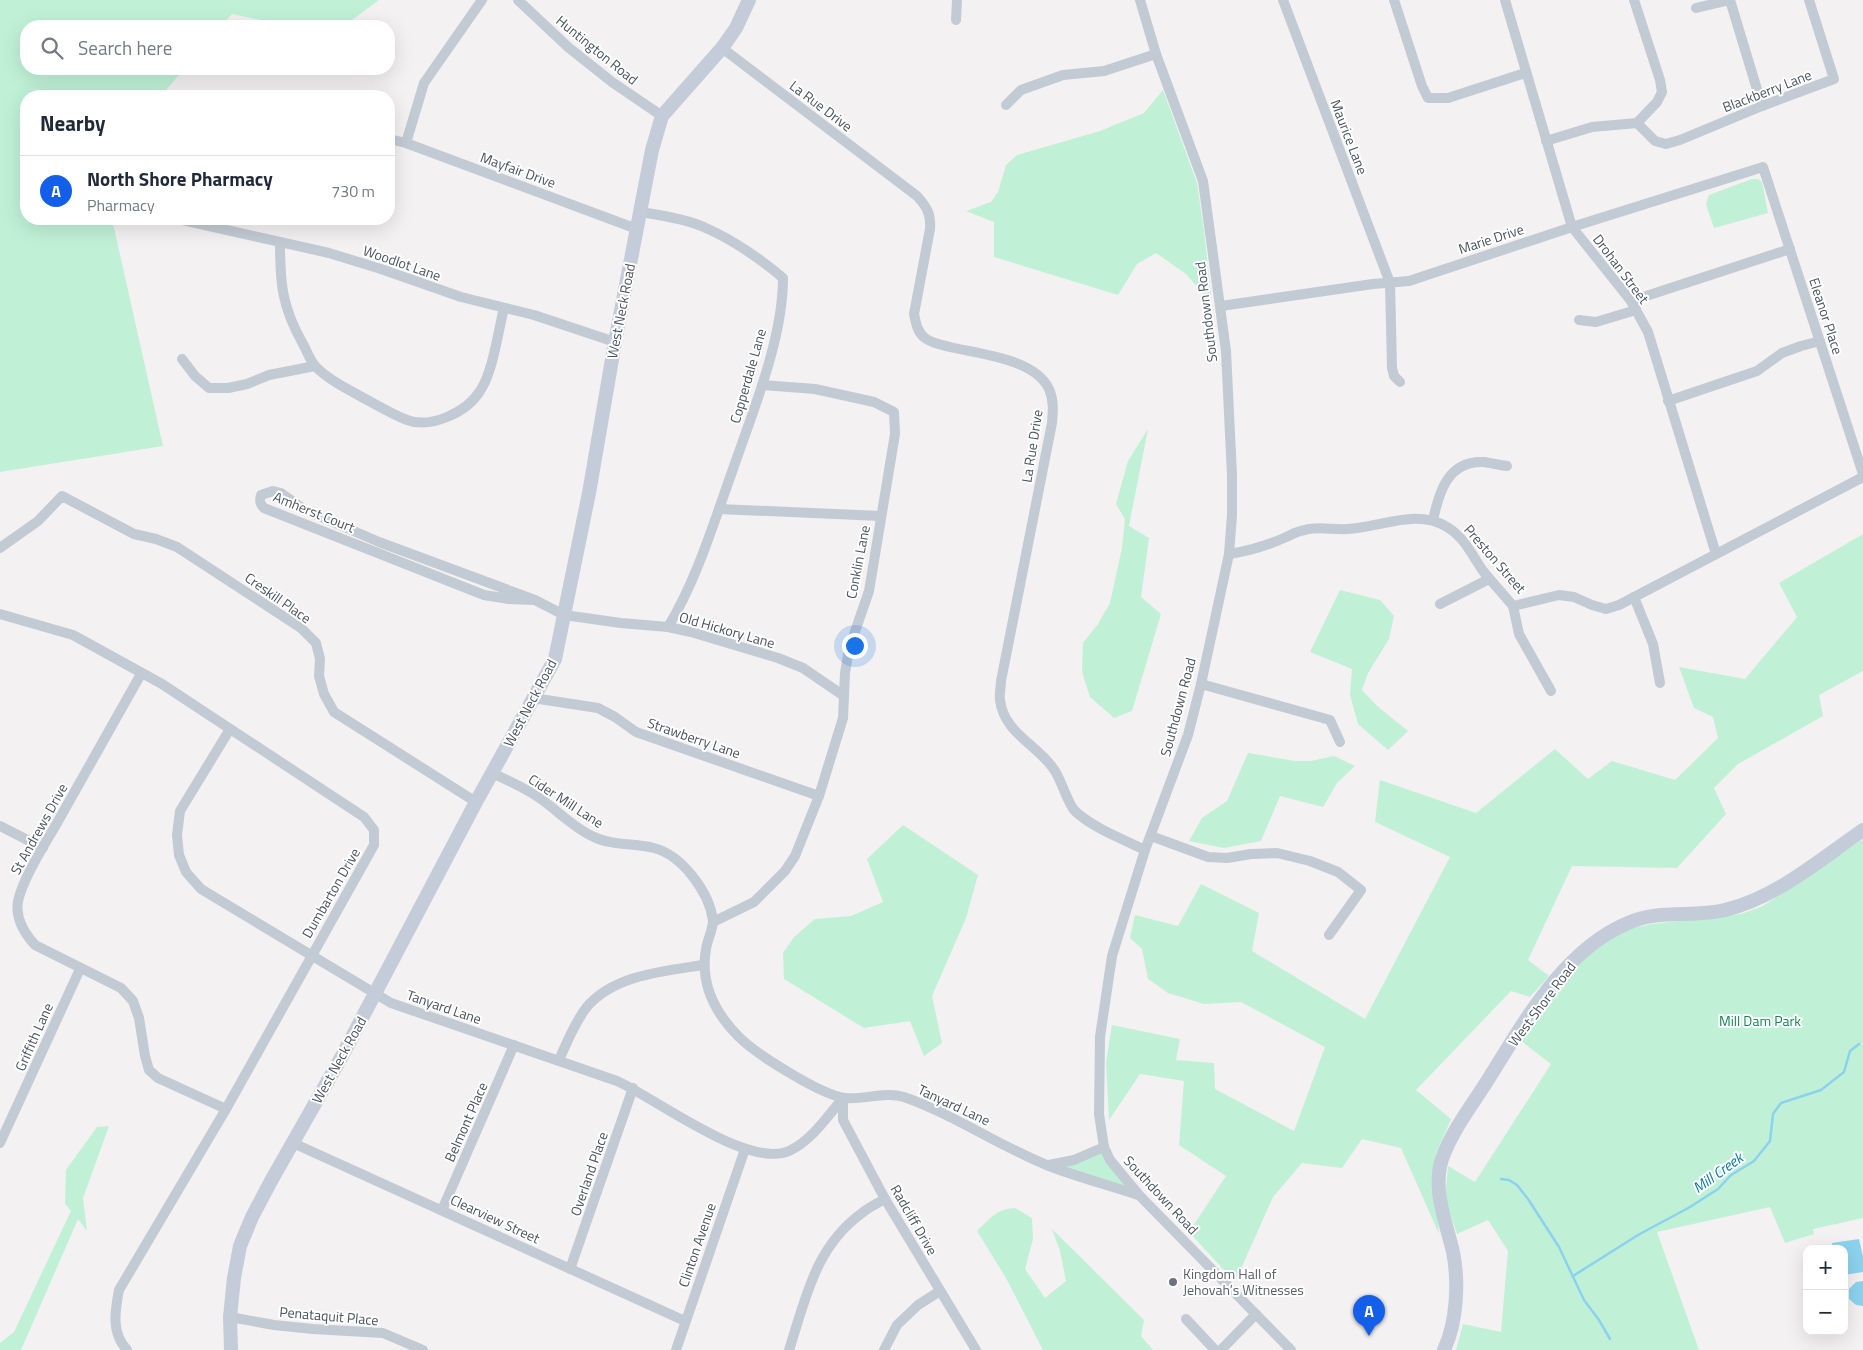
<!DOCTYPE html>
<meta charset="utf-8">
<style>
body{margin:0;font-family:"Titillium Web",sans-serif;background:#f2f2f3;color:#1f2937}
.controls{position:absolute;right:15px;bottom:15px;display:grid;overflow:hidden;border-radius:10px;box-shadow:0 5px 20px #0002}
.controls button{width:45px;height:45px;display:grid;place-items:center;padding:0;border:0;border-bottom:1px solid #e0e1e3;background:#fff;color:#1f2937;font:25px sans-serif}
.you{position:absolute;left:854px;top:645px;width:18px;height:18px;margin:-12px;border:4px solid #fff;border-radius:50%;background:#1a73e8;box-shadow:0 0 0 8px #1a73e833}
.badge{display:grid;place-items:center;width:32px;height:32px;border-radius:50%;background:#145fea;color:#fff;font-size:16px;font-weight:700}
.pin{position:absolute;translate:-50% -41px;filter:drop-shadow(0 1px 2px #0008)}
.pin::after{content:'';position:absolute;top:26px;width:18px;height:15px;background:inherit;clip-path:polygon(0 0,100% 0,50% 100%)}
.list{margin:0;padding:0;list-style:none}
h2{display:flex;justify-content:space-between;align-items:center;height:65px;margin:0;padding:0 20px;font-size:21px}
h2 small{font-size:16px;font-weight:400;color:#747a83}
.list li{display:grid;grid-template-columns:32px 1fr auto;gap:15px;align-items:center;box-sizing:border-box;height:70px;padding:0 20px;border-top:1px solid #e0e1e3}
.list b{display:block;font-size:19px;white-space:nowrap}
.list p{margin:0;font-size:16px;white-space:nowrap;color:#747a83}
.list em{font-size:16px;font-style:normal;color:#747a83}
.icon{flex:none;width:28px;height:28px;fill:none;stroke:currentColor;stroke-width:2;stroke-linecap:round;stroke-linejoin:round}
.map{position:relative;flex:none;width:1863px;height:1350px;overflow:hidden}
.search{position:absolute;background:#fff;box-shadow:0 5px 20px #0002;left:20px;top:20px;width:375px;height:55px;display:flex;align-items:center;gap:12px;box-sizing:border-box;padding:0 18px;border-radius:20px;color:#747a83;font-size:19px}
.panel{position:absolute;background:#fff;box-shadow:0 5px 20px #0002;left:20px;top:90px;width:375px;height:135px;border-radius:20px}
.map>svg:first-child{display:block}
</style>
<div class="map">
<svg width="1863" height="1350" viewBox="0 0 1863 1350">
<rect width="100%" height="100%" fill="#f3f1f1"/>
<g fill="#c0f1d7">
<path d="M0,0H379L344,26H291L232,14L221,26H26V69H184L161,96H26V219H112L163,446L0,472Z"/>
<path d="M1163,90L1197,183L1204,231L1212,304L1186,274L1156,253L1137,264L1118,295L994,257V222L966,211L991,202L998,192L1006,165L1017,155L1100,131L1144,113Z"/>
<path d="M1752,179H1758L1762,182L1768,213L1714,228L1706,204L1709,195Z"/>
<path d="M1148,429L1129,526L1149,538L1141,597L1161,614L1132,711L1114,718L1090,697L1082,672L1083,643L1098,624L1110,603L1122,548L1125,519L1116,504L1128,461Z"/>
<path d="M1863,534V671L1819,695L1823,716L1738,764L1714,788L1726,814L1677,868L1572,866L1528,960L1549,976L1530,997L1511,991L1416,1090L1451,1119L1436,1154V1200L1439,1234L1401,1148L1362,1139L1342,1168L1302,1163L1273,1197L1235,1282L1189,1232L1226,1176L1179,1145L1184,1081L1140,1074L1109,1120L1106,1063L1112,1025L1180,1039L1176,1060L1214,1063L1215,1089L1294,1131L1325,1047L1241,1002L1204,1004L1168,993L1148,979L1142,949L1130,938L1135,915L1178,926L1201,884L1259,913L1252,951L1365,1019L1450,857L1375,822L1380,780L1476,813L1555,749L1588,779L1612,761L1675,780L1718,738L1713,717L1694,708L1679,667L1745,679L1797,617L1779,583Z"/>
<path d="M1340,590L1380,600L1394,616L1389,639L1368,673L1362,690L1377,706L1408,731L1388,750L1358,724L1350,695L1352,669L1310,652Z"/>
<path d="M1248,753L1295,761H1311L1334,756L1355,766L1337,783L1323,807L1280,796L1261,841L1224,848L1189,841L1202,818L1227,801Z"/>
<path d="M903,825L978,875L966,918L932,996L942,1043L924,1056L910,1021L864,1028L784,979L783,953L794,937L815,919L851,916L883,902L867,859Z"/>
<path d="M1863,839V1218L1813,1229L1814,1234L1785,1243L1770,1207L1657,1232L1699,1350H1456L1463,1324L1501,1332L1508,1251L1488,1220L1457,1234L1445,1199L1448,1166L1475,1182L1551,1064L1521,1041L1549,998L1583,958L1622,930L1652,924L1741,914L1763,906Z"/>
<path d="M109,1126L83,1198L87,1231L78,1219L21,1350H0V1343L14,1332L71,1211L65,1204L66,1170L97,1127Z"/>
<path d="M1103,1152L1131,1191L1057,1167Z"/>
<path d="M1015,1208L1032,1218L1033,1239L1025,1269L1045,1298L1066,1281L1060,1251L1052,1229L1144,1320L1141,1336L1153,1350H1043L1006,1278L977,1231C991,1218 996,1209 1015,1208Z"/>
</g>
<g fill="#8cd2ef">
<path d="M1859,1239L1863,1257V1272L1844,1275V1249H1833L1832,1243Z"/>
<path d="M1863,1281V1306L1856,1305L1849,1299V1289L1856,1282Z"/>
</g>
<g fill="none" stroke-linecap="round" stroke-linejoin="round">
<g stroke="#8cd2ef" stroke-width="2.5">
<path d="M1501,1179L1509,1180L1517,1185L1528,1199L1559,1247L1584,1300L1599,1320L1610,1339"/>
<path d="M1573,1276L1638,1235L1690,1207L1718,1189L1731,1175L1754,1161L1770,1141L1773,1114L1781,1103L1821,1090L1844,1072L1850,1051L1859,1044"/>
</g>
<g stroke="#c2cad3" stroke-width="10">
<path d="M518,0L568,47L612,82L662,116"/>
<path d="M1140,0L1156,54L1203,181L1226,351L1232,475V515L1229,554L1201,684L1188,735L1145,850L1112,956L1100,1037L1099,1114L1104,1147L1110,1160L1139,1195L1291,1350"/>
<path d="M1283,0L1390,283L1392,368L1394,376L1400,382"/>
<path d="M1394,0L1422,86L1428,98H1448L1525,73"/>
<path d="M1505,0L1572,227L1631,301L1648,332L1716,554"/>
<path d="M1634,0L1660,80L1662,92L1657,102L1637,123"/>
<path d="M1730,0L1762,106"/>
<path d="M1696,8L1730,0"/>
<path d="M956,20L957,0"/>
<path d="M722,48L917,196C927,207 931,214 930,229L914,314C916,323 917,332 925,338C931,343 942,345 950,347C980,354 1035,359 1049,389C1054,400 1053,412 1052,423L1001,681C1001,687 999,694 1000,700C1004,734 1039,745 1055,771C1061,780 1069,806 1075,811C1093,828 1123,839 1145,850"/>
<path d="M1006,105L1021,90L1063,75L1104,71L1156,54"/>
<path d="M1637,123L1655,141L1666,144L1680,140L1762,106L1834,79L1809,0"/>
<path d="M389,139L406,143L637,229"/>
<path d="M1546,141L1592,127L1637,123"/>
<path d="M406,143L424,83L482,0"/>
<path d="M641,212C663,216 687,219 708,229C733,240 762,260 783,278C783,339 753,411 733,469C714,522 697,579 668,627"/>
<path d="M178,219L329,253L381,269L461,297L534,315L615,342"/>
<path d="M280,242C280,284 282,307 303,344C307,351 310,361 316,367C328,379 345,388 360,396C375,404 391,414 407,420C431,429 467,412 480,391C493,372 498,332 504,308"/>
<path d="M1631,301L1790,249"/>
<path d="M1221,306L1373,284L1409,281L1572,227L1763,167L1863,474"/>
<path d="M1579,320L1596,322L1636,310"/>
<path d="M182,359L195,376L209,388H228L247,384L269,375L315,366"/>
<path d="M1668,401L1757,371L1782,353L1801,346L1820,341"/>
<path d="M719,509L881,516"/>
<path d="M1433,520C1439,492 1448,460 1484,462C1491,463 1499,465 1507,466"/>
<path d="M0,548L38,521L62,496L134,534L156,539L177,547L301,628L316,643L320,659L319,676L324,694L334,712L476,802"/>
<path d="M1229,554C1248,551 1266,546 1284,538C1291,535 1297,531 1305,530C1319,526 1333,530 1347,529C1380,528 1416,508 1447,527C1464,537 1472,555 1483,571C1493,583 1503,594 1513,606L1559,595L1574,597L1592,605L1606,609L1619,605L1863,477"/>
<path d="M1634,597L1653,644L1660,683"/>
<path d="M535,600L509,599L484,595L264,508C260,504 259,501 261,495L273,491L281,493L305,510L379,542L535,600L564,615L621,623L668,627L691,632L778,658L803,668L844,696"/>
<path d="M1440,604L1489,579"/>
<path d="M1513,606L1519,634L1551,691"/>
<path d="M0,614L73,635L162,684L364,817L374,830V845L226,1109L119,1290C115,1311 111,1333 127,1350"/>
<path d="M141,674C113,723 85,773 57,823C45,844 23,878 18,901C15,919 24,933 35,945L121,988L133,1001L139,1018L145,1056L149,1070L158,1078L226,1109"/>
<path d="M1201,684L1330,720L1340,742"/>
<path d="M533,698L598,708L615,717L636,732L819,796"/>
<path d="M230,729L180,811L177,835L179,855L186,872L201,889L391,1003L617,1081C657,1099 747,1169 789,1151C811,1141 828,1116 843,1098"/>
<path d="M492,773C509,781 526,788 541,799C558,811 573,827 592,836C611,846 634,843 654,848C682,855 710,893 713,921C713,929 707,941 706,949C700,983 715,1013 739,1037C756,1054 821,1095 845,1098C864,1100 885,1091 904,1097C955,1115 999,1146 1049,1166C1078,1177 1108,1185 1138,1195"/>
<path d="M0,826L43,848"/>
<path d="M1151,836L1208,857L1227,858L1251,854L1277,853L1310,861L1338,872L1361,890L1329,935"/>
<path d="M713,922L754,902L785,871L795,856L819,796L843,718L845,673L849,649L869,591L895,434L894,412L874,402L815,389L762,385"/>
<path d="M559,1060C567,1042 574,1024 586,1008C613,975 664,971 703,965"/>
<path d="M843,1098V1120L885,1199L976,1350"/>
<path d="M0,1143L80,969"/>
<path d="M293,1143L685,1321"/>
<path d="M1049,1165L1074,1160L1104,1147"/>
<path d="M442,1210L514,1045"/>
<path d="M570,1269L633,1088"/>
<path d="M230,1317L274,1325L313,1329L383,1333L423,1350"/>
<path d="M1186,1319L1215,1350"/>
<path d="M676,1350L745,1149"/>
<path d="M789,1350C806,1298 815,1247 862,1213C869,1207 878,1203 885,1199"/>
<path d="M884,1350L897,1325L918,1305L940,1291"/>
<path d="M1221,1350L1256,1314"/>
</g>
<g stroke="#c4ccda" stroke-width="14">
<path d="M231,1350L230,1317L234,1278L240,1246L252,1217L271,1181L342,1056L476,802L555,659L589,493L615,342L652,150L662,116L722,48L736,28L749,0"/>
<path d="M1444,1350C1457,1322 1459,1282 1453,1252C1446,1222 1432,1189 1442,1159C1451,1133 1469,1109 1484,1086C1521,1028 1561,951 1628,923C1659,909 1693,918 1725,910C1776,898 1821,859 1863,830"/>
</g>
</g>
<circle fill="#6b7280" stroke="#fff" stroke-width="2" cx="1173" cy="1282" r="5"/>
<g text-anchor="middle" stroke-width="4" stroke-linejoin="round" paint-order="stroke">
<g font-size="14" fill="#48525f" stroke="#fff">
<text transform="translate(597 50) rotate(39)" y="5">Huntington Road</text>
<text transform="translate(1767 91) rotate(-21)" y="5">Blackberry Lane</text>
<text transform="translate(821 106) rotate(37)" y="5">La Rue Drive</text>
<text transform="translate(1349 137) rotate(69)" y="5">Maurice Lane</text>
<text transform="translate(518 170) rotate(20)" y="5">Mayfair Drive</text>
<text transform="translate(1491 239) rotate(-18)" y="5">Marie Drive</text>
<text transform="translate(402 263) rotate(19)" y="5">Woodlot Lane</text>
<text transform="translate(1621 269) rotate(53)" y="5">Drohan Street</text>
<text transform="translate(621 311) rotate(-79)" y="5">West Neck Road</text>
<text transform="translate(1206 312) rotate(-97)" y="5">Southdown Road</text>
<text transform="translate(1826 316) rotate(72)" y="5">Eleanor Place</text>
<text transform="translate(748 376) rotate(-74)" y="5">Copperdale Lane</text>
<text transform="translate(1032 446) rotate(-81)" y="5">La Rue Drive</text>
<text transform="translate(314 512) rotate(22)" y="5">Amherst Court</text>
<text transform="translate(1495 559) rotate(49)" y="5">Preston Street</text>
<text transform="translate(858 562) rotate(-79)" y="5">Conklin Lane</text>
<text transform="translate(278 598) rotate(35)" y="5">Creskill Place</text>
<text transform="translate(727 630) rotate(16)" y="5">Old Hickory Lane</text>
<text transform="translate(530 703) rotate(-62)" y="5">West Neck Road</text>
<text transform="translate(1178 707) rotate(-75)" y="5">Southdown Road</text>
<text transform="translate(694 738) rotate(19)" y="5">Strawberry Lane</text>
<text transform="translate(566 801) rotate(33)" y="5">Cider Mill Lane</text>
<text transform="translate(39 829) rotate(-61)" y="5">St Andrews Drive</text>
<text transform="translate(331 893) rotate(-60)" y="5">Dumbarton Drive</text>
<text transform="translate(1542 1004) rotate(-53)" y="5">West Shore Road</text>
<text transform="translate(444 1007) rotate(19)" y="5">Tanyard Lane</text>
<text transform="translate(34 1037) rotate(-66)" y="5">Griffith Lane</text>
<text transform="translate(339 1060) rotate(-61)" y="5">West Neck Road</text>
<text transform="translate(954 1105) rotate(25)" y="5">Tanyard Lane</text>
<text transform="translate(466 1122) rotate(-66)" y="5">Belmont Place</text>
<text transform="translate(589 1174) rotate(-71)" y="5">Overland Place</text>
<text transform="translate(1161 1195) rotate(47)" y="5">Southdown Road</text>
<text transform="translate(495 1219) rotate(25)" y="5">Clearview Street</text>
<text transform="translate(914 1220) rotate(60)" y="5">Radcliff Drive</text>
<text transform="translate(697 1245) rotate(-71)" y="5">Clinton Avenue</text>
<text transform="translate(329 1316) rotate(5)" y="5">Penataquit Place</text>
</g>
<g font-size="14" fill="#158556" stroke="#fff">
<text x="1760" y="1026">Mill Dam Park</text>
</g>
<g font-size="14" fill="#5b616d" stroke="#fff" text-anchor="start">
<text x="1183" y="1279">Kingdom Hall of<tspan x="1183" dy="16">Jehovah’s Witnesses</tspan></text>
</g>
<g font-size="15" font-style="italic" fill="#087aaa" stroke="#fff">
<text transform="translate(1718 1173) rotate(-36)" y="5">Mill Creek</text>
</g>
</g>
</svg>
<div class="controls">
<button>+</button>
<button>−</button>
</div>
<div class="you"></div>
<div class="pin badge" style="left:1369px;top:1336px">A</div>
<div class="search"><svg class="icon" aria-label="search" viewBox="0 0 24 24"><circle cx="10" cy="10" r="6"/><path d="M15 15l6 6"/></svg>Search here</div>
<section class="panel">
<h2>Nearby<small></small></h2>
<ul class="list">
<li><span class="badge">A</span><div><b>North Shore Pharmacy</b><p>Pharmacy</p></div><em>730 m</em></li>
</ul>
</section>
</div>
